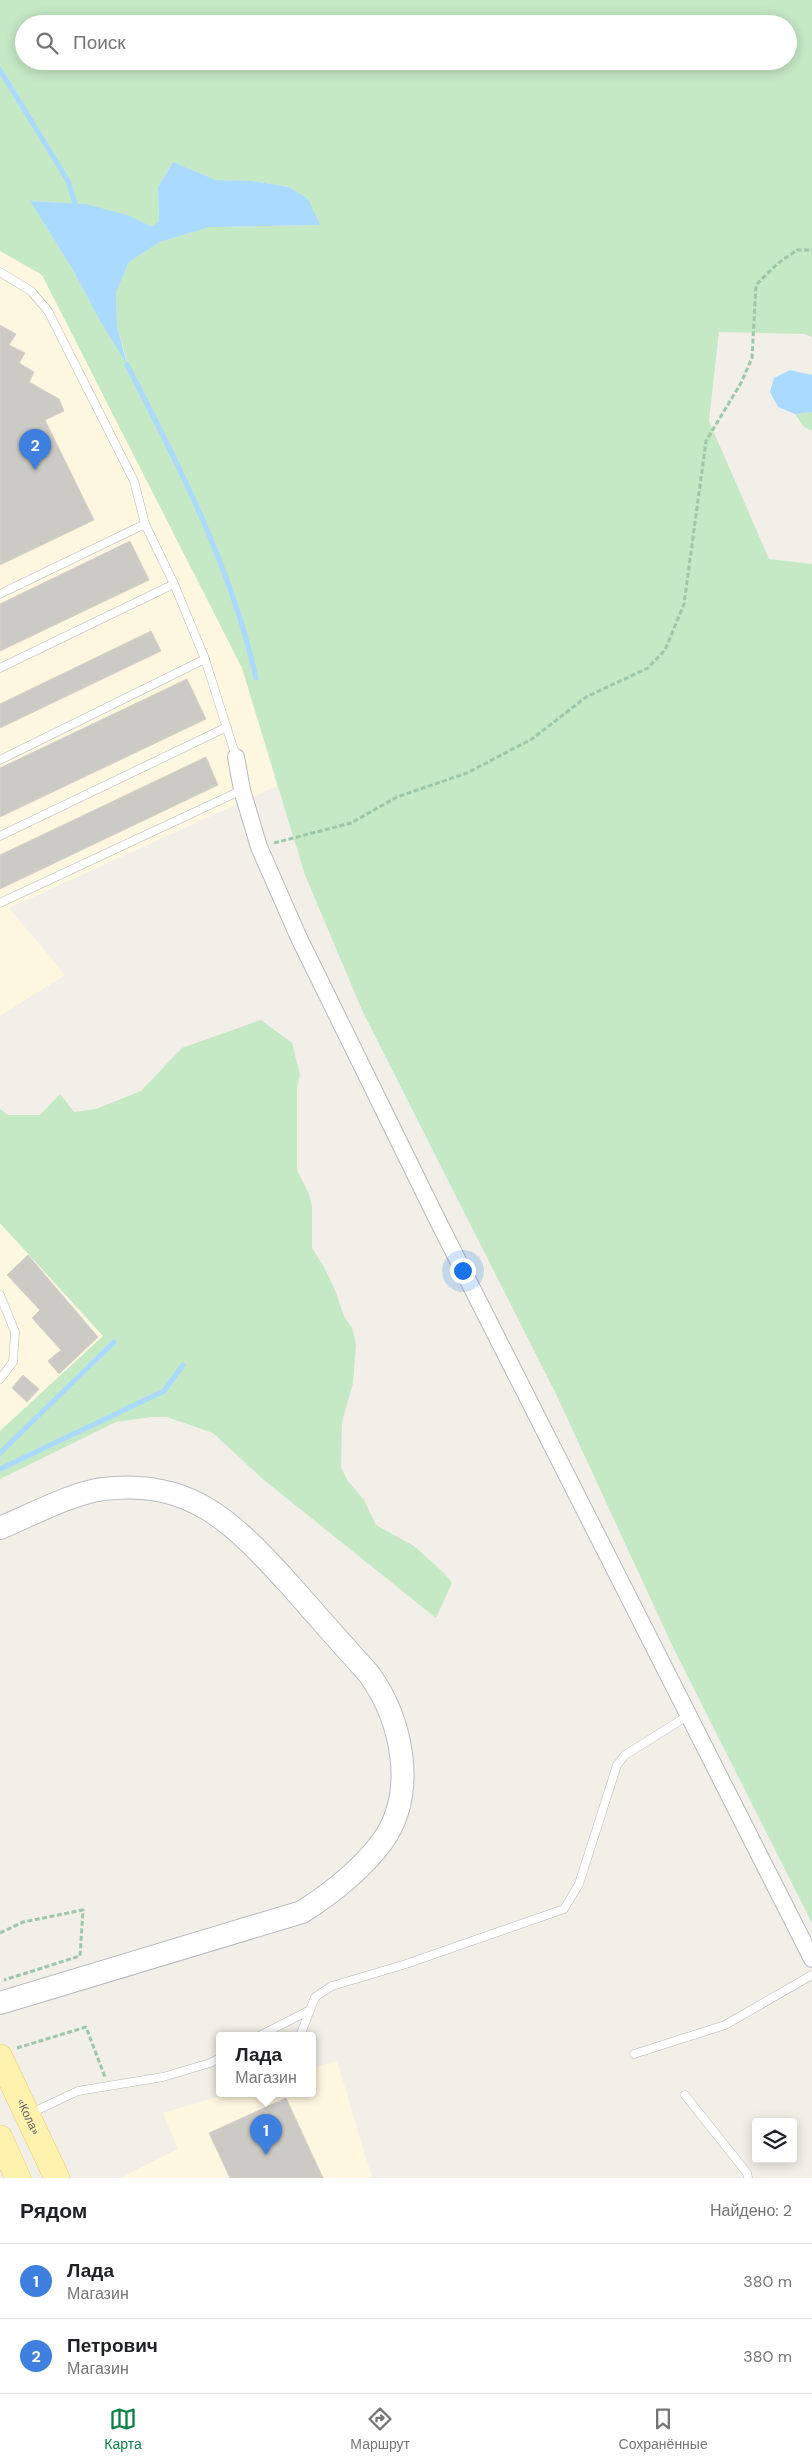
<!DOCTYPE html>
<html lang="ru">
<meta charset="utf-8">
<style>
body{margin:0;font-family:"DM Sans",sans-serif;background:#f2f2f2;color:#202124}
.controls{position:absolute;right:15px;bottom:15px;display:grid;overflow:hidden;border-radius:5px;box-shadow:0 2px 12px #0003}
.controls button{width:45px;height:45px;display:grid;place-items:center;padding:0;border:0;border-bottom:1px solid #e0e0e0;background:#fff;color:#202124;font:25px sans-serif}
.you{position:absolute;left:462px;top:1270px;width:18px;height:18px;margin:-12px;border:4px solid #fff;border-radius:50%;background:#1a73e8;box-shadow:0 0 0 8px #1a73e833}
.badge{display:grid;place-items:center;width:32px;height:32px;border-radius:50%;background:#0b8043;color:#fff;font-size:16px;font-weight:700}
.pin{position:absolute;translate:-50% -41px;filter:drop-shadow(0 1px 2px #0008)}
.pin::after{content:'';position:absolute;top:26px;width:18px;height:15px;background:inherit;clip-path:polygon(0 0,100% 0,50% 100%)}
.popup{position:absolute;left:216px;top:2032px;width:100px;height:65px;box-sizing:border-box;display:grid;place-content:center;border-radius:5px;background:#fff;filter:drop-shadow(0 1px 4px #0005);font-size:16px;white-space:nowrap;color:#757577}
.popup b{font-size:19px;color:#202124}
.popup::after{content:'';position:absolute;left:50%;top:100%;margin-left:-10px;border:10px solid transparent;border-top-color:#fff}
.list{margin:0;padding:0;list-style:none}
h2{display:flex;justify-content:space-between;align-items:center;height:65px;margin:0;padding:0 20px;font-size:21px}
h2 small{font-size:16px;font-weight:400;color:#757577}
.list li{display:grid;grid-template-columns:32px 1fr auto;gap:15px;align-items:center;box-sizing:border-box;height:75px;padding:0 20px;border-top:1px solid #e0e0e0}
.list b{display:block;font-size:19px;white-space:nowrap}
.list p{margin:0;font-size:16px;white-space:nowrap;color:#757577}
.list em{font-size:16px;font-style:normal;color:#757577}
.icon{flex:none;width:28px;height:28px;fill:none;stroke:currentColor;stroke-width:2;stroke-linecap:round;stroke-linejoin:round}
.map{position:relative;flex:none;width:812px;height:2178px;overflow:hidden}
.search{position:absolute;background:#fff;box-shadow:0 2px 12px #0003;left:15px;right:15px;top:15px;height:55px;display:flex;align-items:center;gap:12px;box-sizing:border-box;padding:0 18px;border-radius:28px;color:#757577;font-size:19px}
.sheet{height:215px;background:#fff}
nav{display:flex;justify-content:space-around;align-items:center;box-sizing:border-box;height:70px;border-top:1px solid #e0e0e0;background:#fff;font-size:14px;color:#757577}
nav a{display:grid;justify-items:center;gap:2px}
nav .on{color:#0b8043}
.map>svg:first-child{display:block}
</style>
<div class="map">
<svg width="812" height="2178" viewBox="0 0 812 2178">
<rect width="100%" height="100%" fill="#f1efe8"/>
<g fill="#fef7e0">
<path d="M0,251L42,274L242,668L277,786L9,908L65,975L0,1016Z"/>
<path d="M0,1223L103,1336L0,1431Z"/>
<path d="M337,2061L372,2178H121L178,2149L163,2113L227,2094H312V2068Z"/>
</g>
<g fill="#c5e8c5" fill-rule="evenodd">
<path d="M0,0H812V337L805,334L719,332L709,421L769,559L812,564V1923L672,1645L557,1396L362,1010L305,875L242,668L42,275L0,251ZM24,24H788V61H24ZM173,162L216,180L252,181L289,187L319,225L210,227L160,242L129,262L116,293L117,326L127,362L95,312L73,270L30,201L86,204L152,228L159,221L158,187Z"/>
<path d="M812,412V431L803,426L795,414Z"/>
<path d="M261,1020L292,1043L300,1075L297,1087V1170L309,1194L312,1207V1248L324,1267L335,1290L344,1316L352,1328L356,1344L353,1383L342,1422L341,1467L347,1480L364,1500L376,1525L414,1546L444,1573L452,1583L436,1618L264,1480L213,1433L167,1417H151L116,1422L0,1479V1431L103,1336L0,1223V1109L8,1115H40L60,1094L74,1112L96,1109L141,1091L182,1048Z"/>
</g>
<g fill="#aadaff">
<path d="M173,162L216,180L252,181L289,187L308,199L320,225L210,227L160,242L129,262L116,293L117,326L127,365L95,312L73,270L30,201L86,204L130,216L152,227L159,221L158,187Z"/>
<path d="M790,370L812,375V412L795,414L778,407L770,392L774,378Z"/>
</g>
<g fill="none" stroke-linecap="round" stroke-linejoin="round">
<g stroke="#aadaff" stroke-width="5">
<path d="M0,70L68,181L75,203"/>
<path d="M127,365C178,463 232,569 256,678"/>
<path d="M0,1453L114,1342"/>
<path d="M0,1469L164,1391L183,1365"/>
</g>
</g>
<g fill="#cccac5" stroke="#d6d1c6">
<path d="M0,325L16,334L9,345L25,353L19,363L34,372L29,382L59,399L64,411L45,420L94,520L0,565Z"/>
<path d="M130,541L149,580L0,651V604Z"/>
<path d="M151,631L161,651L0,728V704Z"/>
<path d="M187,679L206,719L0,817V768Z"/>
<path d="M206,757L218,785L0,889V855Z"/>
<path d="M28,1255L98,1337L59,1374L48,1361L61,1350L32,1318L40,1310L7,1275Z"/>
<path d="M23,1375L39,1389L27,1402L12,1388Z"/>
<path d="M286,2098L323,2178H230L209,2133Z"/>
</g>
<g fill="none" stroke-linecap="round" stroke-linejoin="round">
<g stroke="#b5b8bc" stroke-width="9">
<g id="lane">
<path d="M0,272L31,291L48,311L134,481L145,524L174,584L205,659L236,757"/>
<path d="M0,594L145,524"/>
<path d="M0,668L174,584"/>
<path d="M0,760L205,659"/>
<path d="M0,836L227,727"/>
<path d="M0,903L242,790"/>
<path d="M0,1295L15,1332L13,1362L0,1379"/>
<path d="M259,2036L310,2010"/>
<path d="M300,2036L315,1997L332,1986L406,1964L564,1909L579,1884L617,1765L625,1755L689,1715"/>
<path d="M634,2054L725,2025L812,1975"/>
<path d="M685,2095L747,2173L748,2178"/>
<path d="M31,2113L78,2091L163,2077L210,2063L220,2058"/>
</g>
</g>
<g stroke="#b5b8bc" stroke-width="18">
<path id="street" d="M236,757L242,790L259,847L299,938L438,1221L812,1959"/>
</g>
<g stroke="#b6babf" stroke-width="24">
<path id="secondary" d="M0,1528C29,1516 72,1493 103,1489C193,1478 235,1525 291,1586C317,1616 343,1645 369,1674C402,1720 418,1792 382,1842C360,1871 332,1893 302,1912L0,2003"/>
</g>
<g stroke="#f2c960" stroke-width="26">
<g id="primary">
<path id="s1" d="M0,2057L57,2178"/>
<path d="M0,2138L18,2178"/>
</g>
</g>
<g stroke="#9cc7a9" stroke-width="3" stroke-dasharray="5 2.5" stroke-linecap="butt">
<path d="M274,843L351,823L397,797L467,773L532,739L586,697L648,668L665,650L684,604L706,441L741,383L752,358L756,285L777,264L797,250H812"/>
<path d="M0,1933L23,1922L83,1910L80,1956L4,1980"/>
<path d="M17,2048L86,2027L105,2077"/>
</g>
<use href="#lane" stroke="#fff" stroke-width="8"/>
<use href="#street" stroke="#fff" stroke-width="16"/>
<use href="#secondary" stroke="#fff" stroke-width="22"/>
<use href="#primary" stroke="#fff2af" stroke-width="25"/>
</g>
<g text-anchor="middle" stroke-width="4.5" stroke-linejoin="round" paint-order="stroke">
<g font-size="12" fill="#5f6368" stroke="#fff">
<text dy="4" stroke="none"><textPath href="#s1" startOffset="66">«Кола»</textPath></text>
</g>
</g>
</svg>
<div class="controls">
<button><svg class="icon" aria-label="layers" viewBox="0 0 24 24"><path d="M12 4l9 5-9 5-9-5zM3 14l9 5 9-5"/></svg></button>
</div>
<div class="you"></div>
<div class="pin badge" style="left:266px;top:2155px;background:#3f7fe0">1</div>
<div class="popup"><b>Лада</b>Магазин</div>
<div class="pin badge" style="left:35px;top:470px;background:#3f7fe0">2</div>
<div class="search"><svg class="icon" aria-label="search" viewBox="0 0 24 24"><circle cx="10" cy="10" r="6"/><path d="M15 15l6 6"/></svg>Поиск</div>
</div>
<section class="sheet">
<h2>Рядом<small>Найдено: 2</small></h2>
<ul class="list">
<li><span class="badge" style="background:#3f7fe0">1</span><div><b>Лада</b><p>Магазин</p></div><em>380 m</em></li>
<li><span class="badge" style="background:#3f7fe0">2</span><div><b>Петрович</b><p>Магазин</p></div><em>380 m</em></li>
</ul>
</section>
<nav>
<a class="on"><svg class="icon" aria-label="map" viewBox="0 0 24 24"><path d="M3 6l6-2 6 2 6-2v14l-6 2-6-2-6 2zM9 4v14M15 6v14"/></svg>Карта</a>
<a><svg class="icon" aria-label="directions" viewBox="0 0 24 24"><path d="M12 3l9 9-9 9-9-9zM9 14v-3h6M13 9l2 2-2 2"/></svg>Маршрут</a>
<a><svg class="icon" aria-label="saved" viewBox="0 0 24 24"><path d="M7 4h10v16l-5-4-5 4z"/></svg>Сохранённые</a>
</nav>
